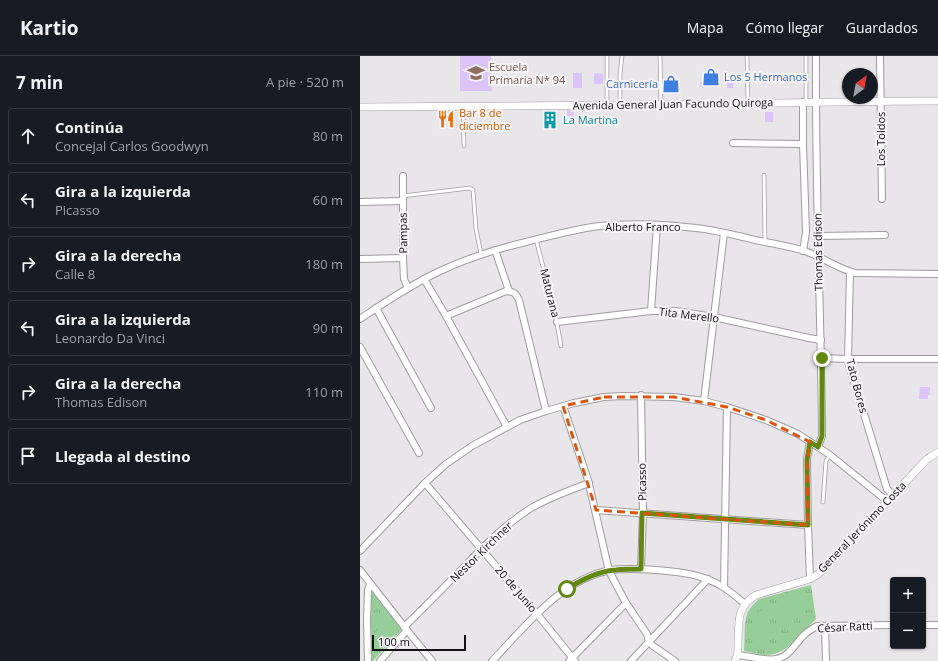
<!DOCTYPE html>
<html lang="es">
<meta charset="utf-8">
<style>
body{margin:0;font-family:"Open Sans",sans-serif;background:#20242c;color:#f1f3f6}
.controls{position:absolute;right:12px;bottom:12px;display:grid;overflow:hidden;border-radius:4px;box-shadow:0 1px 3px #0004}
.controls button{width:36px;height:36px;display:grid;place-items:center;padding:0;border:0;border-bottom:1px solid #363941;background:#171b24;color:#f1f3f6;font:20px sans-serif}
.compass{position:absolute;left:482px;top:12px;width:36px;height:36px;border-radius:50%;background:#171b24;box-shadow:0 1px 3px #0004;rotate:32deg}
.scale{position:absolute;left:12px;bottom:10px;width:94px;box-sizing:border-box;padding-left:4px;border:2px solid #121112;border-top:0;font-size:11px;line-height:14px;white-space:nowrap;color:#121112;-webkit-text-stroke:3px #f6f3f6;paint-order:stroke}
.stop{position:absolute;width:12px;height:12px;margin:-9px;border:3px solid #628810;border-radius:50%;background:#fff}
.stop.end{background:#628810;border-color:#fff;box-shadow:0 1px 4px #0008}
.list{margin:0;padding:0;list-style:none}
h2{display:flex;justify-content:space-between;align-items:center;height:52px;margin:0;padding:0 16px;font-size:17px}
h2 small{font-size:13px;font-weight:400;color:#9ea1a6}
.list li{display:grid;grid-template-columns:26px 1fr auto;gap:12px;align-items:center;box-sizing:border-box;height:56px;margin:0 8px 8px;padding:0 8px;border:1px solid #363941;border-radius:4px}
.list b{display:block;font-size:15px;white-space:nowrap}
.list p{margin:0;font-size:13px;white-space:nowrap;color:#9ea1a6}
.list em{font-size:13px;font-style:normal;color:#9ea1a6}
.icon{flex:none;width:22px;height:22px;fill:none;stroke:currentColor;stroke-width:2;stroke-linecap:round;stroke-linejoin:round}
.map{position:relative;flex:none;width:578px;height:605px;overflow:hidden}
header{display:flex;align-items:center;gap:24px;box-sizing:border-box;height:56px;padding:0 20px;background:#171b24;border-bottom:1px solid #363941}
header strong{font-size:19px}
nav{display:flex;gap:22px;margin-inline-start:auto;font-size:14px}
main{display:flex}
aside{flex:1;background:#171b24}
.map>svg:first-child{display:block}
</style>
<header>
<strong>Kartio</strong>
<nav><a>Mapa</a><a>Cómo llegar</a><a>Guardados</a></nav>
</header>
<main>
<aside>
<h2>7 min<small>A pie · 520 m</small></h2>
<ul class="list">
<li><svg class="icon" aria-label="ahead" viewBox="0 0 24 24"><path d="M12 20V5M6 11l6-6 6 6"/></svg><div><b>Continúa</b><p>Concejal Carlos Goodwyn</p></div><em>80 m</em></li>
<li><svg class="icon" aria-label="left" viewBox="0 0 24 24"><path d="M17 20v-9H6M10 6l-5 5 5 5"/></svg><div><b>Gira a la izquierda</b><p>Picasso</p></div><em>60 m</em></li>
<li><svg class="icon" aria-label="right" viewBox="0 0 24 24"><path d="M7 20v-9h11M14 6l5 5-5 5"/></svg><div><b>Gira a la derecha</b><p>Calle 8</p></div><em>180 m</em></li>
<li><svg class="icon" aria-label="left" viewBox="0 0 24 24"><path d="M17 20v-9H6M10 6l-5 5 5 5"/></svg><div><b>Gira a la izquierda</b><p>Leonardo Da Vinci</p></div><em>90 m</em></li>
<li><svg class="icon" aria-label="right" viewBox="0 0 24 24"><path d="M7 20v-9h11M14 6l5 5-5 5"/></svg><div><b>Gira a la derecha</b><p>Thomas Edison</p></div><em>110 m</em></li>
<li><svg class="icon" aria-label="arrive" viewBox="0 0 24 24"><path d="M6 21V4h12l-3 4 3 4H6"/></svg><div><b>Llegada al destino</b></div></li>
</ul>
</aside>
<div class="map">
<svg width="578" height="605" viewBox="0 0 578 605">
<defs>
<pattern id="grass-tufts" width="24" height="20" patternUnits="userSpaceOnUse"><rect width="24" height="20" fill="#97cd99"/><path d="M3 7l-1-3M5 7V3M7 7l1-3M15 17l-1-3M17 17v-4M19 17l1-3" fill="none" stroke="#81af83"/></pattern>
</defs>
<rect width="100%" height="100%" fill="#e9e6e9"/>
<g fill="url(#grass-tufts)">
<path d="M451,529L456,563C442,577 427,599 406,599C399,599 391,596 384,595L385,567L387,557L391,551L399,543Z"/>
<path d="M13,537L41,569V574L13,605H12L10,602L11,538Z"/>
</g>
<g fill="#97cd99">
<path d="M445,539L450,553L424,562L418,549Z"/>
<path d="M413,551L416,559L398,565L395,557Z"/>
<path d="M29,561L40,570L21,591L11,581Z"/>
<path d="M413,566L416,574L398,580L395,572Z"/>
</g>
<g fill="#ddc4f8">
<path d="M100,0H131L132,35H100Z"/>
<rect x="213" y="17" width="9" height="15"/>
<path d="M234,17L243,18V28H234Z"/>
<path d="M347,17H356V31H340V26H347Z"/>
<path d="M367,22L373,23V32H367Z"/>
<path d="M207,54L214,55V61L207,60Z"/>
<rect x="405" y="56" width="8" height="10"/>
<path d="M187,58H192L193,69H187Z"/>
<path d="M560,331H570V339H568V343H559Z"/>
</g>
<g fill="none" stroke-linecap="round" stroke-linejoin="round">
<g stroke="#9f9c9f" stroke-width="4.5">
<g id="service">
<path d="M300,0L301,48"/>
<path d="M387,0L388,47"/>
<path d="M446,0V46"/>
<path d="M247,49V0"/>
<path d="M260,49V18L262,0"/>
<path d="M103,51L104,90"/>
<path d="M404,119L405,186"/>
<path d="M42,140L110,132L113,134L116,173L121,198"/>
<path d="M176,183L196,262L201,290"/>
<path d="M463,446L466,405L470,399"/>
</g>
</g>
<g stroke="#9f9c9f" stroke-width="8">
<g id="minor">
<path d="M456,0C455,127 461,253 462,380L458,391"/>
<path d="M520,0L522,143"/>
<path d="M373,87L443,88"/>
<path d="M43,120V202L44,223L48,232"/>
<path d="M0,146L42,145"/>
<path d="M458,180L525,179"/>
<path d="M135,194L149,235"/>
<path d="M443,195L446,176L443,88V46"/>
<path d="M0,203L43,202"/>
<path d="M490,216L488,303L489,309L527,433L533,439"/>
<path d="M64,223L86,260L147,371"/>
<path d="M16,252L71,352"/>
<path d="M291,255L297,169"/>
<path d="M86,260L146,235C154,236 155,236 159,244L186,355"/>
<path d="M0,263C25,246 52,228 80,215C108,202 136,193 166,186C190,180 215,173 239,170C270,167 305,168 336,172C356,174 375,179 395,184C411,187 427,190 442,194C461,200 476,212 495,217L578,218"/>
<path d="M197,266L291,255H316L354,261L449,282L461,284"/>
<path d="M0,291L59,397"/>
<path d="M461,302L488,303H578"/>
<path d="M281,339L283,457L281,513"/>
<path d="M344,345L364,177"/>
<path d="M203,350L228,424L249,515L266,547L287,578L289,586L293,590L315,605"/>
<path d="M65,427L177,558L215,605"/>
<path d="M236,454L448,469"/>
<path d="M0,495L65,427L86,408L112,390L160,364L186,355L214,347L244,341L262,340L314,341L344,345L367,351L406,364L438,378L458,391L470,399L527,445"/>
<path d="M0,514L46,573L72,605"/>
<path d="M450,523L448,469L447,403L450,386"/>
<path d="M364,531L367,351"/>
<path d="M563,569H578"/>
<path d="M465,570L466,605"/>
<path d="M44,571C63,553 80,535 98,517C119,495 142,471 168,454C187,442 208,435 229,427"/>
<path d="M378,599C389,600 405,605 416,603C429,601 436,587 444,579C448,575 452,573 457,570L533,569"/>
<path d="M8,605L7,565L8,534L10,528"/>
<path d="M20,605L47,574"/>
<path d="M132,605C166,570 201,523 251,514C266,512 282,513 296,514C320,516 343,518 363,531C371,536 378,542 385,548"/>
<path d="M209,605L266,547"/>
<path d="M271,605L348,523"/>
</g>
</g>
<g stroke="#9f9c9f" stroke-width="8">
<g id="tertiary">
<path d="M0,51C121,51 242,49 363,48C435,47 506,45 578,45"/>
<path d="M375,605C379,598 378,594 378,587C379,566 376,551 396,539L450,523L457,519L471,506L566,404L578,396"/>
</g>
</g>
<use href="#service" stroke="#fff" stroke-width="3"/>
<use href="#minor" stroke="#fff" stroke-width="6"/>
<use href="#tertiary" stroke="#fff" stroke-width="7"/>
</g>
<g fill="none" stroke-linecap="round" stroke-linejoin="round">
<path stroke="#628810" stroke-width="5" d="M207,533C221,524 239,515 256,514C264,513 273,513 281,513L282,457L448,469L447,404L450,386L458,391L462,380V302"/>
</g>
<path fill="none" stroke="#dd550c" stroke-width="3" stroke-dasharray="8 5" stroke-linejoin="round" d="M244,341H314L367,351L406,364L450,386L447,403L448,469L236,454L203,350Z"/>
<defs>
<g id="school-bare" transform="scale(1.38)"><path d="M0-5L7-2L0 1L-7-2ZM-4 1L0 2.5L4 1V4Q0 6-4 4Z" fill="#8d6e63" stroke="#f6f3f6" stroke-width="2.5" paint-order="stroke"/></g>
<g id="shop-bare" transform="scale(1.38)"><path d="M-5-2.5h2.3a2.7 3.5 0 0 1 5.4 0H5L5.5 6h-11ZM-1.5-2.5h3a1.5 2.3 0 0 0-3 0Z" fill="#3f7fe0" stroke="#f6f3f6" stroke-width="2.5" paint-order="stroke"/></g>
<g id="restaurant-bare" transform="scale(1.38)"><path d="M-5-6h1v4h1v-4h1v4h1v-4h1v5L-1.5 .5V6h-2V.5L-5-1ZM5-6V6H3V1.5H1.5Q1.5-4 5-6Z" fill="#e8710a" stroke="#f6f3f6" stroke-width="2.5" paint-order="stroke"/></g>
<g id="building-bare" transform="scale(1.38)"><path d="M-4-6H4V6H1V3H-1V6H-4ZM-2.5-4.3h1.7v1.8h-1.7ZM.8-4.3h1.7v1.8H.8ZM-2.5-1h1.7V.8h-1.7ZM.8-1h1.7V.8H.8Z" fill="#0f9aa8" stroke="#f6f3f6" stroke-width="2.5" paint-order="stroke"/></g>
</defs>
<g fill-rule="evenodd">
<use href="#school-bare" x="116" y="17"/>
<use href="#shop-bare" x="351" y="21"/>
<use href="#shop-bare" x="311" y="28"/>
<use href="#restaurant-bare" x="86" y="63"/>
<use href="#building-bare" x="190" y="64"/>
</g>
<g text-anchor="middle" stroke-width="4" stroke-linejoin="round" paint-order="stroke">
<g font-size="11" fill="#785e54" stroke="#f6f3f6" text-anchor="start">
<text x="129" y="15">Escuela<tspan x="129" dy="13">Primaria N* 94</tspan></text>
</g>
<g font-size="11" fill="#366cbe" stroke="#f6f3f6" text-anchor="start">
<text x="364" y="25">Los 5 Hermanos</text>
<text x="298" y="32" text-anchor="end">Carnicería</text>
</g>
<g font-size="11" fill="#121112" stroke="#f6f3f6">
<text transform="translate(313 48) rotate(-1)" y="4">Avenida General Juan Facundo Quiroga</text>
<text transform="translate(521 83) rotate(-90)" y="4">Los Toldos</text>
<text x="283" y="175">Alberto Franco</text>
<text transform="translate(43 177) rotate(-91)" y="4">Pampas</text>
<text transform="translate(458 196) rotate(-91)" y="4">Thomas Edison</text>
<text transform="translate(190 237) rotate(76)" y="4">Maturana</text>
<text transform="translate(329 259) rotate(7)" y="4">Tita Merello</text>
<text transform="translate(497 330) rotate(75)" y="4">Tato Bores</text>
<text transform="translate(282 426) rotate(-91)" y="4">Picasso</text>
<text transform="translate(502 471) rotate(-46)" y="4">General Jerónimo Costa</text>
<text transform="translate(121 496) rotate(-44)" y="4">Nestor Kirchner</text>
<text transform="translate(156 533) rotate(49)" y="4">20 de Junio</text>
<text transform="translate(485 571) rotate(-3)" y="4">César Ratti</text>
</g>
<g font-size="11" fill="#c56008" stroke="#f6f3f6" text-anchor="start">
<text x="99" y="61">Bar 8 de<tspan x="99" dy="13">diciembre</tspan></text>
</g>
<g font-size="11" fill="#0d838f" stroke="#f6f3f6" text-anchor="start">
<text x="203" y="68">La Martina</text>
</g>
</g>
</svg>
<div class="controls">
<button>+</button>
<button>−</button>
</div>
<svg class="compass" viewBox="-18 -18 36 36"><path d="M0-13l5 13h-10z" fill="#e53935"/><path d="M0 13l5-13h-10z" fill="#9ea1a6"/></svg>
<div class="scale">100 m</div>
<div class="stop" style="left:207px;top:533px"></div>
<div class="stop end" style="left:462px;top:302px"></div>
</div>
</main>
